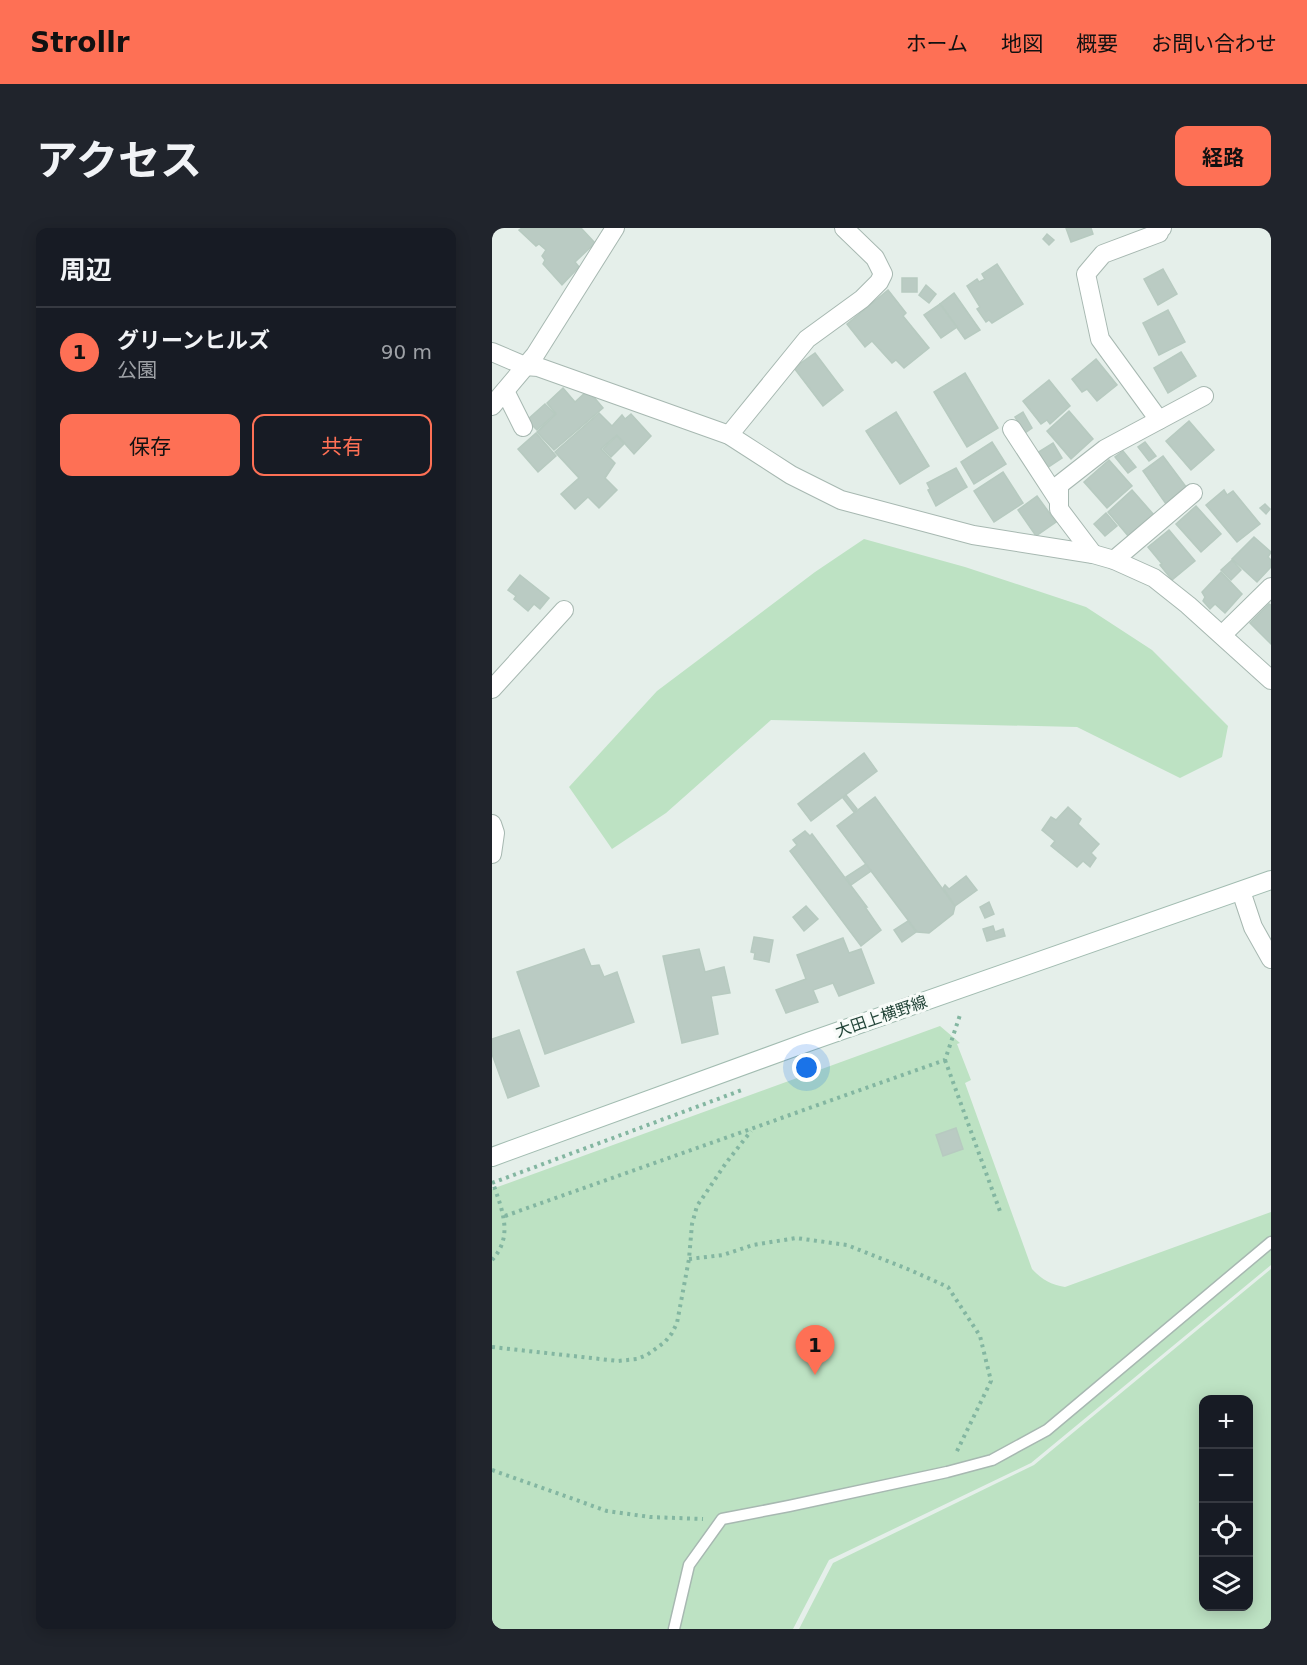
<!DOCTYPE html>
<html lang="ja">
<meta charset="utf-8">
<style>
body{margin:0;font-family:"DejaVu Sans","Noto Sans JP",sans-serif;background:#20242c;color:#f1f3f6}
.controls{position:absolute;right:18px;bottom:18px;display:grid;overflow:hidden;border-radius:12px;box-shadow:0 3px 15px #0003}
.controls button{width:54px;height:54px;display:grid;place-items:center;padding:0;border:0;border-bottom:2px solid #363941;background:#171b24;color:#f1f3f6;font:30px sans-serif}
.you{position:absolute;left:315px;top:840px;width:21px;height:21px;margin:-15px;border:4px solid #fff;border-radius:50%;background:#1a73e8;box-shadow:0 0 0 9px #1a73e833}
.badge{display:grid;place-items:center;width:39px;height:39px;border-radius:50%;background:#fe7055;color:#111;font-size:20px;font-weight:700}
.pin{position:absolute;translate:-50% -50px;filter:drop-shadow(0 2px 3px #0008)}
.pin::after{content:'';position:absolute;top:32px;width:21px;height:18px;background:inherit;clip-path:polygon(0 0,100% 0,50% 100%)}
.list{margin:0;padding:0;list-style:none}
h2{display:flex;justify-content:space-between;align-items:center;height:78px;margin:0;padding:0 24px;font-size:26px}
h2 small{font-size:20px;font-weight:400;color:#9ea1a6}
.list li{display:grid;grid-template-columns:39px 1fr auto;gap:18px;align-items:center;box-sizing:border-box;height:90px;padding:0 24px;border-top:2px solid #363941}
.list b{display:block;font-size:22px;white-space:nowrap}
.list p{margin:0;font-size:20px;white-space:nowrap;color:#9ea1a6}
.list em{font-size:20px;font-style:normal;color:#9ea1a6}
.actions{display:flex;gap:12px;padding:18px 24px}
.actions a{flex:1;padding:14px 0;border:2px solid #fe7055;border-radius:12px;text-align:center;font-size:21px;color:#fe7055}
.actions .main{background:#fe7055;color:#111}
.icon{flex:none;width:33px;height:33px;fill:none;stroke:currentColor;stroke-width:2;stroke-linecap:round;stroke-linejoin:round}
.map{position:relative;flex:none;width:779px;height:1401px;overflow:hidden;border-radius:12px}
header{display:flex;align-items:center;gap:36px;box-sizing:border-box;height:84px;padding:0 30px;background:#fe7055;color:#111}
header strong{font-size:28px}
nav{display:flex;gap:33px;margin-inline-start:auto;font-size:21px}
.intro{display:flex;align-items:center;justify-content:space-between;box-sizing:border-box;height:144px;padding:0 36px}
h1{margin:0;font-size:42px}
.button{padding:15px 27px;border-radius:12px;background:#fe7055;color:#111;font-size:21px;font-weight:700}
main{display:flex;gap:36px;padding:0 36px}
aside{flex:1;background:#171b24;border-radius:12px;box-shadow:0 3px 15px #0003}
.map>svg:first-child{display:block}
</style>
<header>
<strong>Strollr</strong>
<nav><a>ホーム</a><a>地図</a><a>概要</a><a>お問い合わせ</a></nav>
</header>
<div class="intro"><h1>アクセス</h1><a class="button">経路</a></div>
<main>
<aside>
<h2>周辺<small></small></h2>
<ul class="list">
<li><span class="badge">1</span><div><b>グリーンヒルズ</b><p>公園</p></div><em>90 m</em></li>
</ul>
<div class="actions"><a class="main">保存</a><a>共有</a></div>
</aside>
<div class="map">
<svg width="779" height="1401" viewBox="0 0 779 1401">
<rect width="100%" height="100%" fill="#e5efea"/>
<g fill="#bde2c3" fill-rule="evenodd">
<path d="M372,311L473,339L594,379L660,422L736,498L730,529L688,550L585,499L279,492L174,585L120,621L77,559L165,463L323,344Z"/>
<path d="M448,798L468,815L465,816L479,852L473,855L540,1041C549,1051 559,1057 573,1059L779,984V1037L539,1235L337,1332L301,1401H0V961Z"/>
<path d="M779,1041V1401H307L341,1335L542,1237ZM712,1172H756V1378H712Z"/>
</g>
<g fill="#bacbc3" stroke="#b7cac0" stroke-width="1.5">
<path d="M30,0H89L103,15L83,34L87,39L70,57L51,36L53,32L50,28L54,22L47,16L44,18L27,2Z"/>
<path d="M574,0H599L601,6L579,14Z"/>
<path d="M555,6L562,12L557,17L551,11Z"/>
<path d="M505,36L531,76L500,95L497,92L494,94L485,81L488,79L475,58L485,51L487,54L493,51L490,46Z"/>
<path d="M671,41L685,66L666,77L652,51Z"/>
<rect x="410" y="50" width="15" height="14"/>
<path d="M434,57L444,66L437,75L427,67Z"/>
<path d="M396,62L414,85L411,88L437,120L412,140L404,132L400,135L380,113L373,119L355,96Z"/>
<path d="M462,65L488,102L473,111L448,76Z"/>
<path d="M448,76L465,99L449,110L432,87Z"/>
<path d="M676,82L693,114L667,127L651,95Z"/>
<path d="M689,124L704,148L676,165L662,140Z"/>
<path d="M323,125L351,162L331,178L302,140Z"/>
<path d="M604,131L625,157L605,173L595,161L590,164L580,151Z"/>
<path d="M473,145L506,200L475,219L442,164Z"/>
<path d="M557,152L578,178L558,196L555,192L549,196L531,173Z"/>
<path d="M71,160L83,174L96,162L111,180L62,222L45,204L64,186L55,175Z"/>
<path d="M53,176L63,186L45,202L35,192Z"/>
<path d="M577,183L601,211L579,231L555,203Z"/>
<path d="M404,184L437,238L408,256L374,203Z"/>
<path d="M531,184L540,200L533,205L523,189Z"/>
<path d="M107,185L120,198L130,187L133,191L139,186L159,208L142,226L125,207L109,221L123,235L113,250L125,262L107,280L96,269L83,281L69,266L87,250L63,224Z"/>
<path d="M697,193L722,222L699,242L674,213Z"/>
<path d="M44,205L64,228L46,244L26,221Z"/>
<path d="M125,208L132,216L119,229L111,221Z"/>
<path d="M500,214L514,236L482,256L469,234Z"/>
<path d="M653,214L664,228L657,233L646,219Z"/>
<path d="M561,215L570,230L555,240L545,225Z"/>
<path d="M631,223L644,239L636,245L623,229Z"/>
<path d="M671,228L695,260L674,276L651,243Z"/>
<path d="M617,232L640,258L615,280L592,254Z"/>
<path d="M464,240L475,259L444,278L436,262L438,261L435,255Z"/>
<path d="M511,244L531,275L502,294L482,263Z"/>
<path d="M640,262L662,287L637,309L616,284Z"/>
<path d="M732,262L735,267L741,263L768,296L745,314L714,277Z"/>
<path d="M545,268L564,294L544,308L526,282Z"/>
<path d="M773,276L778,281L774,286L768,280Z"/>
<path d="M704,278L729,306L709,324L684,296Z"/>
<path d="M614,285L625,298L613,308L602,296Z"/>
<path d="M677,302L703,333L680,352L668,337L670,336L656,319Z"/>
<path d="M762,309L779,324L776,329L779,332V339L765,354L740,331Z"/>
<path d="M740,332L749,342L739,352L729,342Z"/>
<path d="M729,344L750,366L733,385L723,376L718,381L711,373L713,369L710,364Z"/>
<path d="M28,347L57,370L48,381L42,376L36,383L22,371L24,368L16,362Z"/>
<path d="M777,376L779,377V416L758,395Z"/>
<path d="M372,525L385,543L319,593L306,576Z"/>
<path d="M354,567L365,581L362,584L351,570Z"/>
<path d="M383,569L463,678L461,686L437,705L425,704L345,598Z"/>
<path d="M576,579L589,591L586,596L607,616L599,625L604,630L598,639L591,633L585,639L559,618L563,613L550,602L559,589L564,592Z"/>
<path d="M313,603L318,608L320,606L375,679H373L389,702L369,718L298,623L305,617L301,612Z"/>
<path d="M374,636L379,643L359,657L354,649Z"/>
<path d="M474,648L485,662L463,678L451,660L453,657L457,661Z"/>
<path d="M497,674L502,686L493,690L488,679Z"/>
<path d="M314,678L326,691L312,703L301,689Z"/>
<path d="M416,693L424,704L410,714L402,702Z"/>
<path d="M501,698L503,704L511,701L513,708L495,713L491,701Z"/>
<path d="M262,709L281,712L277,734L262,731L263,725L259,724Z"/>
<path d="M351,710L357,725L369,721L382,755L347,768L341,755L321,762L326,774L294,785L284,762L314,751L305,727Z"/>
<path d="M92,721L99,738L107,737L112,749L125,744L142,794L53,826L25,744Z"/>
<path d="M207,721L213,744L232,739L238,765L219,768L226,806L190,815L171,728Z"/>
<path d="M27,802L47,858L16,870L0,826V811Z"/>
<path d="M464,900L471,921L451,928L444,907Z"/>
</g>
<g fill="none" stroke-linecap="round" stroke-linejoin="round">
<g stroke="#a7b8b1" stroke-width="13">
<path id="lane" d="M182,1401L197,1337L230,1291L297,1278L455,1244L500,1232L555,1202L779,1014"/>
</g>
<g stroke="#a7b8b1" stroke-width="20">
<g id="street">
<path d="M0,124L33,138L46,139L237,207L299,247L349,272L481,307L601,326L622,332L662,350L696,377L779,452"/>
<path d="M13,163L31,199"/>
<path d="M0,178L43,127L123,0"/>
<path d="M667,192L608,111L594,46L611,26L667,5L666,1L670,0"/>
<path d="M520,201L567,273"/>
<path d="M237,207L315,111L370,71L387,54L391,46L383,30L352,0"/>
<path d="M601,326L567,281V257L613,221L712,168"/>
<path d="M622,332L701,265"/>
<path d="M730,407L779,359"/>
<path d="M0,461L72,382"/>
<path d="M0,596L3,605L0,626"/>
<path d="M749,663L761,699L779,731"/>
</g>
</g>
<g stroke="#a2bcb1" stroke-width="20">
<path id="secondary" d="M0,929L316,814L779,652"/>
</g>
<g stroke="#83b6a1" stroke-width="4" stroke-dasharray="3 4.5" stroke-linecap="butt">
<path d="M453,832L509,986"/>
<path d="M0,955L250,862"/>
<path d="M13,988L453,832L469,784"/>
<path d="M197,1031L231,1027L261,1017L304,1010L355,1017L418,1042L456,1059L488,1108L499,1153L464,1225"/>
<path d="M0,1032C22,1008 10,982 1,955"/>
<path d="M0,1119L126,1133L145,1131L155,1127L173,1114L180,1105L185,1095L197,1031L200,996L205,978L234,935L259,903"/>
<path d="M0,1242L115,1283L158,1289L211,1291"/>
</g>
<use href="#lane" stroke="#fff" stroke-width="10"/>
<use href="#street" stroke="#fff" stroke-width="18"/>
<use href="#secondary" stroke="#fff" stroke-width="18"/>
</g>
<g text-anchor="middle" stroke-width="6" stroke-linejoin="round" paint-order="stroke">
<g font-size="16" fill="#224438" stroke="#f7fbf8">
<text transform="translate(389 788) rotate(-19)" y="6">大田上横野線</text>
</g>
</g>
</svg>
<div class="controls">
<button>+</button>
<button>−</button>
<button><svg class="icon" aria-label="locate" viewBox="0 0 24 24"><circle cx="12" cy="12" r="6"/><path d="M12 2v4M12 18v4M2 12h4M18 12h4"/></svg></button>
<button><svg class="icon" aria-label="layers" viewBox="0 0 24 24"><path d="M12 4l9 5-9 5-9-5zM3 14l9 5 9-5"/></svg></button>
</div>
<div class="you"></div>
<div class="pin badge" style="left:323px;top:1147px">1</div>
</div>
</main>
